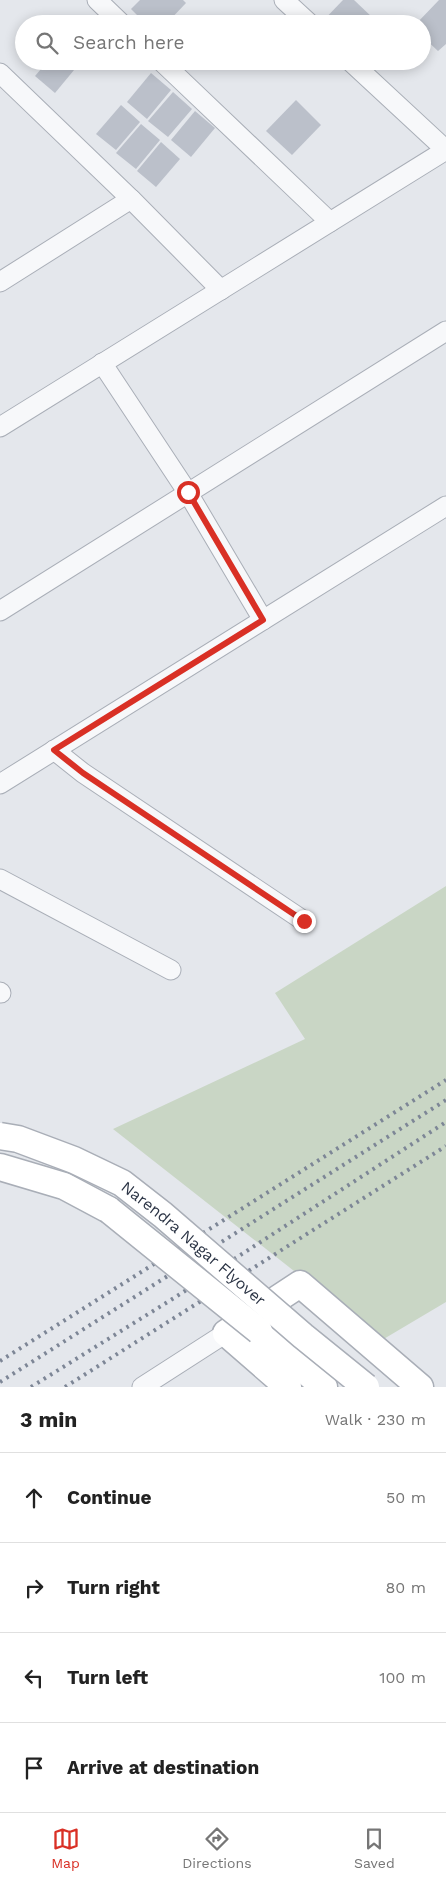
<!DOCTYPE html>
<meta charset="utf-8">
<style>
body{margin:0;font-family:"Work Sans",sans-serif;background:#f2f2f2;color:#222}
.stop{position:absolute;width:15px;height:15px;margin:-11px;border:4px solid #d93025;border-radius:50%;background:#fff}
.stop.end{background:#d93025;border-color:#fff;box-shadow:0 1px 5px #0008}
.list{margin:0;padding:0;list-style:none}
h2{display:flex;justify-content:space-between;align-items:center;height:65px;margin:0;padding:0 20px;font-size:21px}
h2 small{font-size:16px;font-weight:400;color:#767676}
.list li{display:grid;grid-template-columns:32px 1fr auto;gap:15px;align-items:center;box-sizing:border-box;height:90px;padding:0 20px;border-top:1px solid #e0e0e0}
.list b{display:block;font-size:19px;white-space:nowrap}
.list em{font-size:16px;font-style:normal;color:#767676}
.icon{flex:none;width:28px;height:28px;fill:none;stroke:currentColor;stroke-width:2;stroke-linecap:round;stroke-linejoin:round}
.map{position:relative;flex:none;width:446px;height:1387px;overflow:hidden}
.search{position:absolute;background:#fff;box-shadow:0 2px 12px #0003;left:15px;right:15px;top:15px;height:55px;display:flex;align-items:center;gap:12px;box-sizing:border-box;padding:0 18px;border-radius:28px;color:#767676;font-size:19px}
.sheet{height:425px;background:#fff}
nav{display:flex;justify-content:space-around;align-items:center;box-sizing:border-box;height:70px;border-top:1px solid #e0e0e0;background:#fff;font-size:14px;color:#767676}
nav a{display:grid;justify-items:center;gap:2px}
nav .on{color:#d93025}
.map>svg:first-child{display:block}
</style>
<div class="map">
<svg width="446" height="1387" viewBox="0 0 446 1387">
<rect width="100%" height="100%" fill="#e4e7ec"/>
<path fill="#c9d6c5" d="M446,886V1302L382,1340L113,1129L305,1039L275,993Z"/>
<g fill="#bbc0ca">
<path d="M140,0H183L186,3L166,24H146L131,9Z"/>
<path d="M343,0H354L374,19L369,24H320Z"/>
<path d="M439,0H446V44L438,51L422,36V24H416Z"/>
<path d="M48,61H75L79,64L55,93L35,76Z"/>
<path d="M151,73L171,90L147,119L127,102Z"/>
<path d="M173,92L192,109L168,137L148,121Z"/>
<path d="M296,100L321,125L292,155L266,131Z"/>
<path d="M121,105L140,122L116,150L96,134Z"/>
<path d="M195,111L215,128L191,157L171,140Z"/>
<path d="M141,124L160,140L136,169L116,153Z"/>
<path d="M161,142L180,159L156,187L137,171Z"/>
</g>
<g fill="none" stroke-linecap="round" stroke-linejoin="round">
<g stroke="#a9aeb7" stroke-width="21">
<g id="street">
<path d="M97,0L122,24"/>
<path d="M284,0L310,24"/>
<path d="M161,61L330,222"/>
<path d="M350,61L446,150"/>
<path d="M0,73L131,199L221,290"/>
<path d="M0,282L131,199"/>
<path d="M102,363L188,493L263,620"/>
<path d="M0,427L446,150"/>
<path d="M0,611L446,331"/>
<path d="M54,750L83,773L304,921"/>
<path d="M0,784L446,506"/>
<path d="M0,879L171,970"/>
<path d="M0,992L1,993"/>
<path d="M142,1387L226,1333"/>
</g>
</g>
<g stroke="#a9aeb7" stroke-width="29">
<g id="secondary">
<path d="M0,1167L64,1186L109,1210"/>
<path d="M259,1331L324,1387"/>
<path d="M288,1387L226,1333L300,1284L420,1387"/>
</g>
</g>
<use href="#street" stroke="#f7f8fa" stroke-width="19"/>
<use href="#secondary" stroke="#fff" stroke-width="26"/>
<g stroke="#7d8696" stroke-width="4" stroke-dasharray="2.5 5" stroke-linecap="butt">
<path d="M0,1361L446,1080"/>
<path d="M0,1382L446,1100"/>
<path d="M31,1387L174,1298L446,1122"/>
<path d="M65,1387L446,1146"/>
</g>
<g stroke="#a9aeb7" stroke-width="29" stroke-linecap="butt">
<g id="secondary-bridge">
<path id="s1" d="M0,1136L18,1139L74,1160L122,1183L163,1215L303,1336L366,1387"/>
<path d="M109,1210L259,1331"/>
</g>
</g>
<use href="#secondary-bridge" stroke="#fff" stroke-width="26"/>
</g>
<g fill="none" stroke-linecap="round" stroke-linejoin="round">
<path stroke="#d93025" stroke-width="6" d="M188,492L263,620L54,750L83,773L304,921"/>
</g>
<g text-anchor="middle" stroke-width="4.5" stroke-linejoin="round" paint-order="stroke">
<g font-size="16" fill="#2b3445" stroke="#f4f6f9">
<text dy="6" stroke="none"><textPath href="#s1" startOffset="225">Narendra Nagar Flyover</textPath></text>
</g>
</g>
</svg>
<div class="stop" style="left:188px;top:492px"></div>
<div class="stop end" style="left:304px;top:921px"></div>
<div class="search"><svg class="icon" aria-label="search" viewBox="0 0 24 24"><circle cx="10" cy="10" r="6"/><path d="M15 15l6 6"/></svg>Search here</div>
</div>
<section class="sheet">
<h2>3 min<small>Walk · 230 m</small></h2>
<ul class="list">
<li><svg class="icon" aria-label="ahead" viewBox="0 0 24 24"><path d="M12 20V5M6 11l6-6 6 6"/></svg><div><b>Continue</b></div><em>50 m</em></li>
<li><svg class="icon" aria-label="right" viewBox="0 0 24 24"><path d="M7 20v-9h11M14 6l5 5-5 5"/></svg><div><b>Turn right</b></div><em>80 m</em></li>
<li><svg class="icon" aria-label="left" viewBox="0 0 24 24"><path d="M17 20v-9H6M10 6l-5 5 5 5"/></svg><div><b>Turn left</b></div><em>100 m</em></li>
<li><svg class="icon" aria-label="arrive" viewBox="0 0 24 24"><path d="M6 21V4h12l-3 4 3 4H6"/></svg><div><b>Arrive at destination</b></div></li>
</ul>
</section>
<nav>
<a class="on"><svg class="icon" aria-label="map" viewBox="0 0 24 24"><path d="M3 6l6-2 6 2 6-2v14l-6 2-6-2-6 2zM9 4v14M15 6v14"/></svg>Map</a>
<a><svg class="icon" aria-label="directions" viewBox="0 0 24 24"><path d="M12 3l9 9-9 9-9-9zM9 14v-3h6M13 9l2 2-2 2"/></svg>Directions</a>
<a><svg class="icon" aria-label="saved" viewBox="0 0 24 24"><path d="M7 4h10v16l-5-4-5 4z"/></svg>Saved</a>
</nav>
